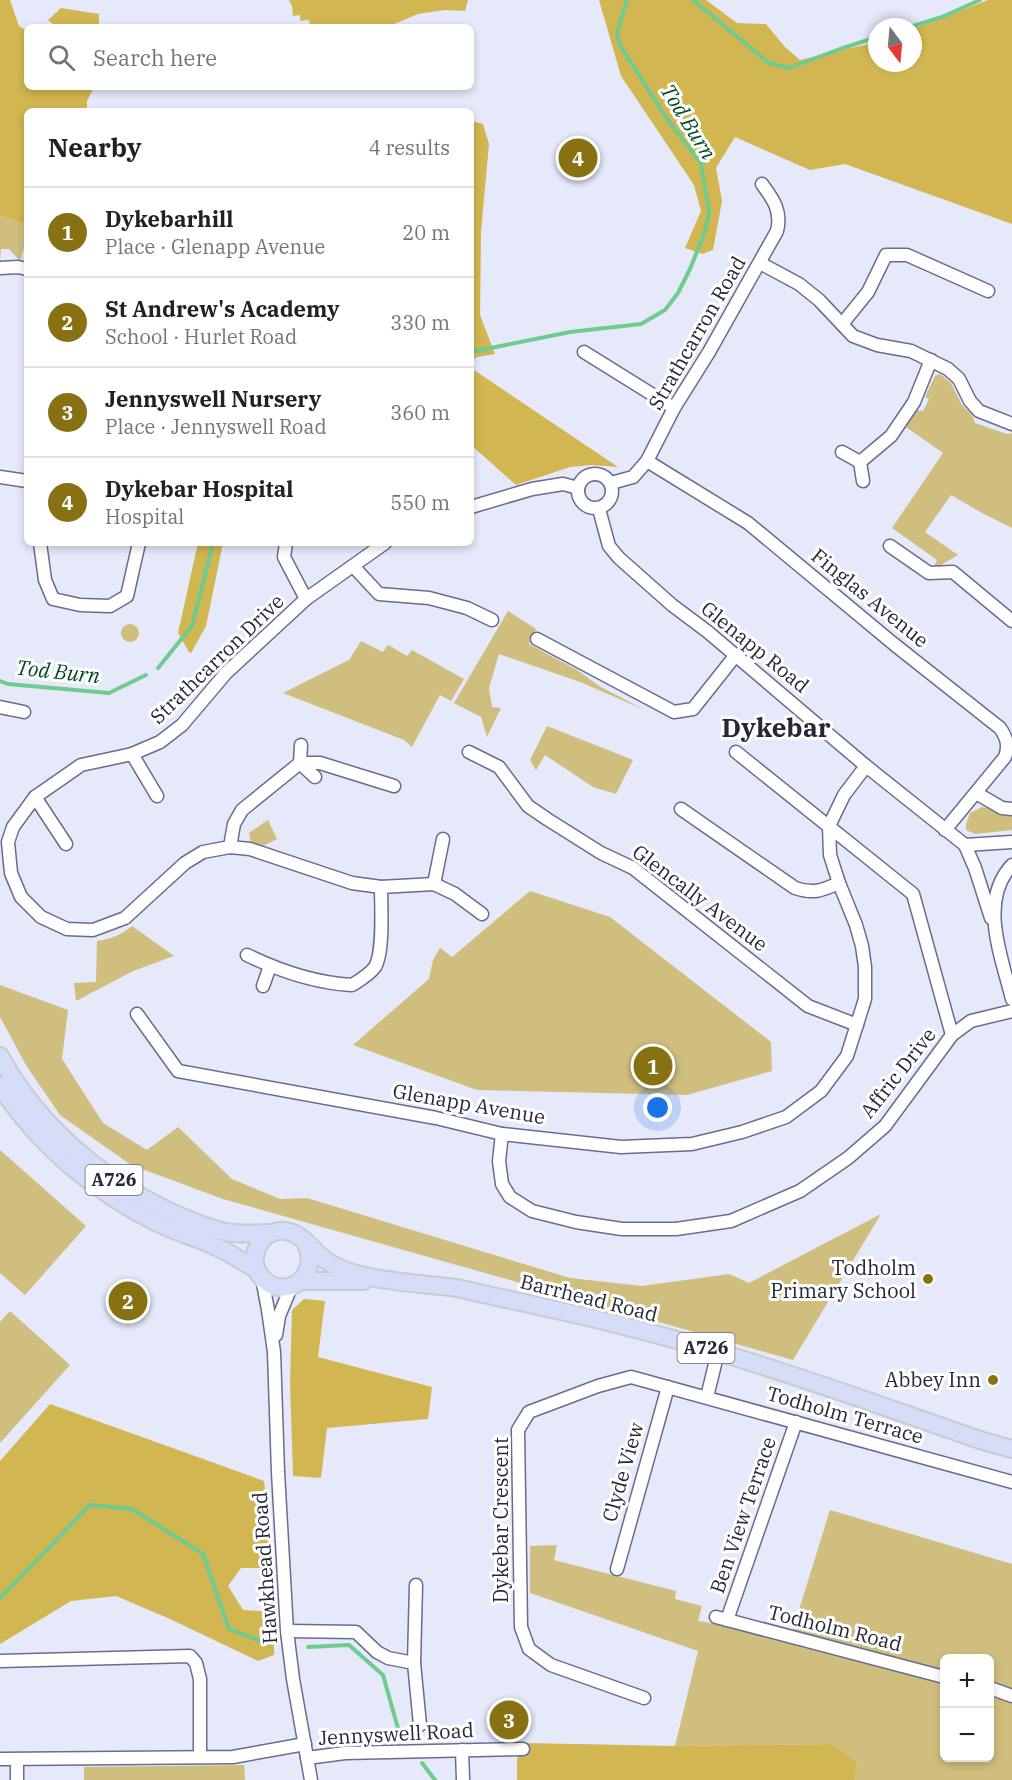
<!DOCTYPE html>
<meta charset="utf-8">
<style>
body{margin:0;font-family:"IBM Plex Serif",serif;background:#f6f6f6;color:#202124}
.controls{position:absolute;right:18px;bottom:18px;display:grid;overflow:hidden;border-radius:9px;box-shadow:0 3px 9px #0003}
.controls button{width:54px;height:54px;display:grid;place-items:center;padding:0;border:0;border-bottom:2px solid #e0e0e0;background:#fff;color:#202124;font:30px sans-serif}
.compass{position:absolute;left:868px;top:18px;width:54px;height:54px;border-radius:50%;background:#fff;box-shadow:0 3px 9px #0003;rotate:164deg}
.you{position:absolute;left:658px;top:1108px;width:21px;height:21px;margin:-15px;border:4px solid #fff;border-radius:50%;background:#1a73e8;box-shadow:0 0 0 9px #1a73e833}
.badge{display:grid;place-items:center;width:39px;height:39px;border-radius:50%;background:#887113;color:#fff;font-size:20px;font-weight:700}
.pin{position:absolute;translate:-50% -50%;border:3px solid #fff;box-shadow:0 2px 6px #0006}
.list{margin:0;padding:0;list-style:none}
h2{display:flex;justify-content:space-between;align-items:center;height:78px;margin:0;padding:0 24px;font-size:26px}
h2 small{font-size:20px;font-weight:400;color:#757577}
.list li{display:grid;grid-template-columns:39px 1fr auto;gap:18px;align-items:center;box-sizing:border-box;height:90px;padding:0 24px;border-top:2px solid #e0e0e0}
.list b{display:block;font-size:22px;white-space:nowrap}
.list p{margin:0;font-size:20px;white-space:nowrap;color:#757577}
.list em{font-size:20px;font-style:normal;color:#757577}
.icon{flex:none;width:33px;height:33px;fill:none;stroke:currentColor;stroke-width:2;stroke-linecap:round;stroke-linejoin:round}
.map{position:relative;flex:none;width:1012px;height:1780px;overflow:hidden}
.search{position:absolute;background:#fff;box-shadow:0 3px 9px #0003;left:24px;top:24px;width:450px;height:66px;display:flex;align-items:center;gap:15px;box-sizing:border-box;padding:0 21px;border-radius:9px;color:#757577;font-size:22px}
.panel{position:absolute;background:#fff;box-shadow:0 3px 9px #0003;left:24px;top:108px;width:450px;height:438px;border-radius:9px}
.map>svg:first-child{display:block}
</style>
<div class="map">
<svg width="1012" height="1780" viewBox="0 0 1012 1780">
<rect width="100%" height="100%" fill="#e5e9f9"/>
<g fill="#d0be7f" fill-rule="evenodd">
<path d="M0,216L27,225V238L20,261L9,249H1L0,262Z"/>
<path d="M940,374L951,383L962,405L972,415L975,423L1007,434L1012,433V528L982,513L951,495L925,532L958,555L932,570L937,560L892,528L943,453L906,427L916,410L923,411L929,399L925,397L935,376Z"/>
<path d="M508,611L536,629L529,644L577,670L599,686L645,710L580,682L499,654L489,688L492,707L501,708L487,737L481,717L454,703Z"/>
<circle cx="130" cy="633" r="9"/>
<path d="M361,641L383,652L388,645L407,656L412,650L464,679L451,701L440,695L412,747L404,740L283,693L349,660Z"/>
<path d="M547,726L633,760L616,794L593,787L545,755L536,770L530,760Z"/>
<path d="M982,807C993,808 1001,815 1012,816V830L975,834L966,830V824L970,813Z"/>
<path d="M268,820L277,839L263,846L251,842L249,833Z"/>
<path d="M530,891L610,917L771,1042L772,1071L687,1095L477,1090L353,1045L429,979L433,960L440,948L452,957Z"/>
<path d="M132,926L174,956L133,971L76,1001L74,983L96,982L97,941C111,939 121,935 132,926Z"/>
<path d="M0,985L68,1010L62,1059L103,1123L147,1150L178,1127L232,1179L280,1199L307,1198L570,1278L642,1286L729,1274L749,1283L881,1214L793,1360L223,1199L131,1165L60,1115L26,1065L0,1017Z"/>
<path d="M0,1150L86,1226L25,1295L0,1273Z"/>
<path d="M10,1311L70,1365L0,1443V1322Z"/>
<path d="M830,1510L1012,1564V1780H855L857,1761L832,1744L675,1746L698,1651L530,1593V1546L557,1545L554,1560L676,1591L675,1599L702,1606L698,1621L717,1624L789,1642ZM944,1658H990V1758H944Z"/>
<path d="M244,1765L245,1780H84V1767Z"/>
</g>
<g fill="#d2b651">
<path d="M0,0H10L19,26L27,31V87H94L87,101V111H27V225L0,216Z"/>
<path d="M289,0H468L465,11L445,10L418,14L387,27H310L309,20L300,21V15L293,16L292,6Z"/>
<path d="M599,0H706L737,23L766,24L785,47L800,60L877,42V63H913V29L988,0H1012V224L845,164L810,170L735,137L716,168L722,201L713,250L702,254L685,248L701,211L694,185L621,76Z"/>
<path d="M61,8L99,14V27H57L48,20Z"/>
<path d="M471,121L483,124L489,144L481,232L480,315L495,354L477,357L471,361Z"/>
<path d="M471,368L618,467L592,465L570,467L516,485L471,445Z"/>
<path d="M198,543H223L206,626L191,653L189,652L178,633Z"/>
<path d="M304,1299L325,1301L318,1357L432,1387L428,1419L327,1428L321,1478L293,1476L290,1382L292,1310Z"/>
<path d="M50,1404L264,1481L273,1568H241L228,1586L243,1610L273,1612L274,1655L258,1661L170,1619L116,1596L71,1601L0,1644V1461Z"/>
<path d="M524,1743L675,1746L832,1744L857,1761L855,1780H517V1759Z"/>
</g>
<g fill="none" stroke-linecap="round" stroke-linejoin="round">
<g stroke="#6fcb8f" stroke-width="4">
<path d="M693,0L769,63L789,68L840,49L877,37"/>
<path d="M910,27L942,17L980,0"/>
<path d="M471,352L570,332L641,324L665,310L678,293L690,269L704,234L709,213L701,163L667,119L620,45L617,33L627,0"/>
<path d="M158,668L192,626L213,543"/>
<path d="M0,681L8,684L109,693L146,675"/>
<path d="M0,1598L90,1505L132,1509L203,1554L229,1629L269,1644"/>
<path d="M308,1647L349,1645L383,1675L399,1732"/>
<path d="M422,1763L435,1780"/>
</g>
<g stroke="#656e91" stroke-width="15">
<g id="minor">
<path d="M760,263L799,284L819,300L853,336L877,345L911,351L948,369L959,379L970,401L979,411L1012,424"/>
<path d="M0,268L18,267L27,269"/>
<path d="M842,324L868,292L886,255H907L988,291"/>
<path d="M584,352L674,408"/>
<path d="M842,452L860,462"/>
<path d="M647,461L748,523L895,645L1000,728C1007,738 1009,746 1005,757L945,830"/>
<circle cx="595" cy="491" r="17"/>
<path d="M0,477L27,481"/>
<path d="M863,481L860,462L891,436L914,402L931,360"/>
<path d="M611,483L633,477L647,461L674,408L709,352L777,231C782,211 773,199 762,184"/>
<path d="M471,507L532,489L563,484L578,488"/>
<path d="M599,509L609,546L619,558L672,605L708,632L866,766L965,845"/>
<path d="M40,543L45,580L53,599L80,605L110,606L127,596L139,543"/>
<path d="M286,543L284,557L306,599"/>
<path d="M385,543L306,599L226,673L182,725L160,742L132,754L81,765L35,797L13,827L8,842L11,873L21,897L41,917L67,929L93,930L125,918L185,863L203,852L230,847L250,849L352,883L381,887L434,884L455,894L482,914"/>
<path d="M890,546L929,573L953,572L1012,621"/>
<path d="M353,566L379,594L429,598L467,608L492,620"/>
<path d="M537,639L674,712L693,709L735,656"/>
<path d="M0,707L24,712"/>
<path d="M301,745L300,763L315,777"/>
<path d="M469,752L499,767L528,806L547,819L601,853L633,868L808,1006L857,1025"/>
<path d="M736,752L913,894L952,1035"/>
<path d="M132,754L157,796"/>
<path d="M976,793L1002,808L1012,809"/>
<path d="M35,797L66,844"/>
<path d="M681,809L795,888C813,894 821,891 839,883"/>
<path d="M965,845L975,868L991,918"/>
<path d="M965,845L1012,842"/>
<path d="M230,847L234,824L242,810L300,763H320L394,786"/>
<path d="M1012,865C978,901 1002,958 1012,999"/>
<path d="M434,884L443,839"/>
<path d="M247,955C280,971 315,983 352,985C360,980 369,975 375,967C384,952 381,906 381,887"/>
<path d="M263,986L270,966"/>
<path d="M137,1014L178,1071L436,1118L502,1134L621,1147L692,1144L742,1132L786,1117L821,1091L847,1056L865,999V967L862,946L856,925L839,883L830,855L829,826L844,795L866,766"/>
<path d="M502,1134L499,1161L502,1184L510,1197L532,1211L576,1222L622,1229H676L731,1221L800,1191L848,1158L885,1126L952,1035L971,1021L1012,1011"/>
<path d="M262,1278L268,1310L274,1352L278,1472L287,1631L293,1679L311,1780"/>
<path d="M276,1335L279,1316L292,1285"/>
<path d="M707,1397L718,1352"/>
<path d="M617,1569L668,1387"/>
<path d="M716,1617L944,1677"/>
<path d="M727,1620L796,1422"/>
<path d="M287,1631L356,1632L377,1652L388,1658L414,1663L420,1725"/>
<path d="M0,1661L190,1656L196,1663L200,1679V1757"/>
<path d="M414,1663L416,1585"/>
<path d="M990,1688L1012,1696"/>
<path d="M644,1698L551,1665L529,1649L521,1627L518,1430L529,1412L598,1386L631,1377L1012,1482"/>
<path d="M462,1750L463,1780"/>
<path d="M307,1758L345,1753L523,1749"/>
<path d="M0,1759L233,1757L305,1744"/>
<path d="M17,1759V1780"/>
</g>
</g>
<g stroke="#cacbcf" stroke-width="20">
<g id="major">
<path d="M0,1056C39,1128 108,1185 182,1217C196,1223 211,1229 226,1232C240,1235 256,1233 271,1233"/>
<path d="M0,1086C38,1144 92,1189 153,1221C175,1232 199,1238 221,1249C233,1255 245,1263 257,1270"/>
<path d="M305,1242C323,1275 285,1303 262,1278C243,1257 264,1224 290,1232C301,1235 310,1246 318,1254C347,1283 417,1282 457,1288C467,1290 478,1293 488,1295C566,1312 645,1329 721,1353C809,1379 896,1411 983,1441L1012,1449"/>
<path d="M300,1281H364"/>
</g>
</g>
<use href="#minor" stroke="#fff" stroke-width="12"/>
<use href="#major" stroke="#d6ddf9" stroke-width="16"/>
</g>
<g fill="#887113" stroke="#fff" stroke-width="2">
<circle cx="928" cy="1279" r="6"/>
<circle cx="993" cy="1380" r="6"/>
</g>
<g text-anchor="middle" stroke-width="6" stroke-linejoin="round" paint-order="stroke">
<g fill="#fff" stroke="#666873" stroke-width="1.5">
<rect x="85.5" y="1165" width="57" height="30" rx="4.5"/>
<rect x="677.5" y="1333" width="57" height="30" rx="4.5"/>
</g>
<g font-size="18" font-weight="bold" fill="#242837">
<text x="114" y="1186">A726</text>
<text x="706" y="1354">A726</text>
</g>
<g font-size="20" fill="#242837" stroke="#fff">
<text transform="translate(697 333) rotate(-60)" y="7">Strathcarron Road</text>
<text transform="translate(870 598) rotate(39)" y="7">Finglas Avenue</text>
<text transform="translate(755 647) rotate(39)" y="7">Glenapp Road</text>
<text transform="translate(217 659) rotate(-44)" y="7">Strathcarron Drive</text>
<text transform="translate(700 898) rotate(37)" y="7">Glencally Avenue</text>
<text transform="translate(898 1073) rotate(-52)" y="7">Affric Drive</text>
<text transform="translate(469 1104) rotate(10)" y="7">Glenapp Avenue</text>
<text transform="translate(589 1298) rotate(14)" y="7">Barrhead Road</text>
<text transform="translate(845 1415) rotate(16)" y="7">Todholm Terrace</text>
<text transform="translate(623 1472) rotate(-74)" y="7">Clyde View</text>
<text transform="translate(743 1515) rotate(-71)" y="7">Ben View Terrace</text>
<text transform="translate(501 1520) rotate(-90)" y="7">Dykebar Crescent</text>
<text transform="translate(265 1568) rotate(-94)" y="7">Hawkhead Road</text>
<text transform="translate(835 1628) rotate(14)" y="7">Todholm Road</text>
<text transform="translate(396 1734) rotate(-3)" y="7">Jennyswell Road</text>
</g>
<g font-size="20" fill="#242837" stroke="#fff" text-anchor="end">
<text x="916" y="1275">Todholm<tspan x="916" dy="23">Primary School</tspan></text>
<text x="981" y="1387">Abbey Inn</text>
</g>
<g font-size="21" font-style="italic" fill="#004a25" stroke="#fff">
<text transform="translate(688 122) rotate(58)" y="7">Tod Burn</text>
<text transform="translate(58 672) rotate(6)" y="7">Tod Burn</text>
</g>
<g font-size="26" font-weight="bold" fill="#242837" stroke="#fff">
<text x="776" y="737">Dykebar</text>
</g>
</g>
</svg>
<div class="controls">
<button>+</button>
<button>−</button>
</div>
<svg class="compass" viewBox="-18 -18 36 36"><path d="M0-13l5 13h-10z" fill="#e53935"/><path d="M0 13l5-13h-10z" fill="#757577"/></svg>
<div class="you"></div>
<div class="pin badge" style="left:653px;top:1066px">1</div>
<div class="pin badge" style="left:128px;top:1301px">2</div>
<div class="pin badge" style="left:509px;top:1720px">3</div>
<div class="pin badge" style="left:578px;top:158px">4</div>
<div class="search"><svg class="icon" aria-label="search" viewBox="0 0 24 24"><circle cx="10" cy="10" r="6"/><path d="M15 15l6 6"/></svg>Search here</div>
<section class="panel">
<h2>Nearby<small>4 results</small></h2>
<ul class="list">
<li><span class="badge">1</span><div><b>Dykebarhill</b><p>Place · Glenapp Avenue</p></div><em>20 m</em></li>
<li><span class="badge">2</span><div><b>St Andrew's Academy</b><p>School · Hurlet Road</p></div><em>330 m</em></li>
<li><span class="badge">3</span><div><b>Jennyswell Nursery</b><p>Place · Jennyswell Road</p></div><em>360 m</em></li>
<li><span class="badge">4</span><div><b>Dykebar Hospital</b><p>Hospital</p></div><em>550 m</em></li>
</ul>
</section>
</div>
